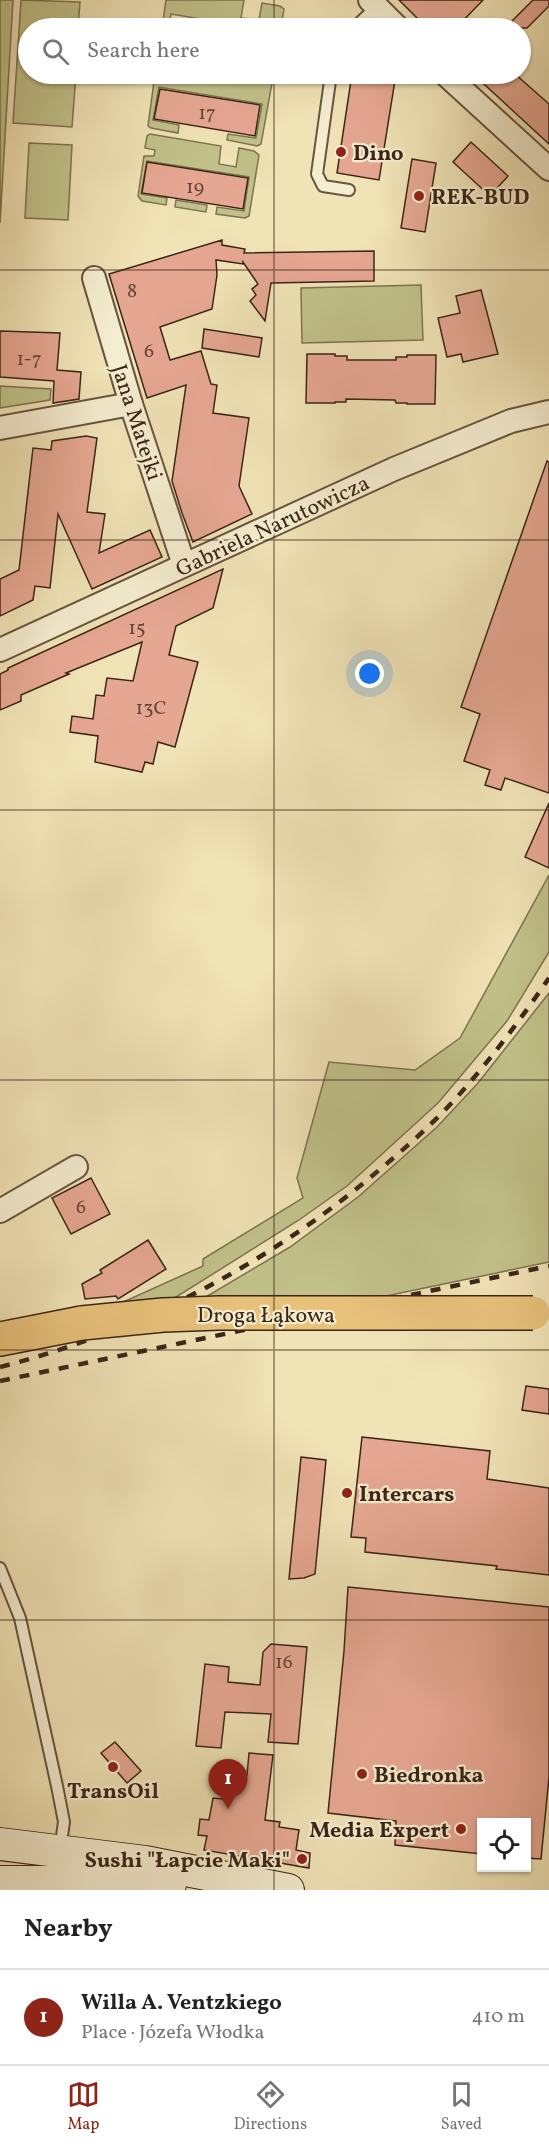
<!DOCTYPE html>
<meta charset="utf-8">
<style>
body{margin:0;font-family:Vollkorn,serif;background:#f6f6f6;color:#222}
.controls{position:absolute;right:18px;bottom:18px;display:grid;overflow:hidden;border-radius:0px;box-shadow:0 2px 4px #0004}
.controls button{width:54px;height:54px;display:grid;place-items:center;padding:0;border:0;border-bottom:2px solid #e0e0e0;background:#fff;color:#222;font:30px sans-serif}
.you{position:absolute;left:370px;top:674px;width:21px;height:21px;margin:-15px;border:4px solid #fff;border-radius:50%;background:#1a73e8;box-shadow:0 0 0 9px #1a73e833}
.badge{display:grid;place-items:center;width:39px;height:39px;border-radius:50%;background:#8f2418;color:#fff;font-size:20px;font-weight:700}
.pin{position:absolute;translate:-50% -50px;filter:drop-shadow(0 2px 3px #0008)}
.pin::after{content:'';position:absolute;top:32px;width:21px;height:18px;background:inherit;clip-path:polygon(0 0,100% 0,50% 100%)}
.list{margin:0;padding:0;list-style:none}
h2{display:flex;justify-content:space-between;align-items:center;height:78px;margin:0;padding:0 24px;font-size:26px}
h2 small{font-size:20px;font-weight:400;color:#767676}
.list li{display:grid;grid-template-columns:39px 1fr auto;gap:18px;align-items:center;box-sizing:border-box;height:96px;padding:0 24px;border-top:2px solid #e0e0e0}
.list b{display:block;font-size:22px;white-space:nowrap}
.list p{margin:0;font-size:20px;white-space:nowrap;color:#767676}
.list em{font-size:20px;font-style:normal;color:#767676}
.icon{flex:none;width:33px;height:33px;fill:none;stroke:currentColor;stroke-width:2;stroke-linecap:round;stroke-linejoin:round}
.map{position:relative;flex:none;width:549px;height:1890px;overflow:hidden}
.search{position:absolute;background:#fff;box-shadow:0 2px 4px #0004;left:18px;right:18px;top:18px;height:66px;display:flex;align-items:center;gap:15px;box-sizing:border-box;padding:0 21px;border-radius:33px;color:#767676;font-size:22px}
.sheet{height:174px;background:#fff}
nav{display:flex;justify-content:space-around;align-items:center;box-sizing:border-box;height:84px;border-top:2px solid #e0e0e0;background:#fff;font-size:16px;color:#767676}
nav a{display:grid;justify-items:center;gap:3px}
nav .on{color:#8f2418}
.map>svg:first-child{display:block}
</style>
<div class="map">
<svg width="549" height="1890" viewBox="0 0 549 1890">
<rect width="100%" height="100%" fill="#f0e3b6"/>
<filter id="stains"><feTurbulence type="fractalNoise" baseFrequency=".00333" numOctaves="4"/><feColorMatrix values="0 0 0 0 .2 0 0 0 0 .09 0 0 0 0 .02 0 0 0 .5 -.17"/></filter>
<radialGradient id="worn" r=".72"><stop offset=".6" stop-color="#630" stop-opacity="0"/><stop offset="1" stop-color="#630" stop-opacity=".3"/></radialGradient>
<g fill="#c1c189" stroke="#7e7350" stroke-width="1.5">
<path d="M0,0H13L0,223Z"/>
<path d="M21,0L80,2L78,28H28V74H76L72,127L13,123Z"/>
<path d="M166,0H244L241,18L259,20L262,3L280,6L284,9L281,28H255L171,14L168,28H162Z"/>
<path d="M155,74C177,73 259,69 272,83L261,144L257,146L227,140L228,134L256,138L262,104L159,87L153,120L179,125L178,133L151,128L148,126Z"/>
<path d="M150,134L221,146L219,164L236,167L239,148L254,151L259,155L249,216L245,218L216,214L217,207L244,211L249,177L147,161L141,194L167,198L166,205L142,201L138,196L144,156H154L155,150L145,148L147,136Z"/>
<path d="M29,143L72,145L68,220L25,218Z"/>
<path d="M176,200L207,205L206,212L175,207Z"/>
<path d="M421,285L423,340L302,343L301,288Z"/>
<path d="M0,386L51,389L50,400L0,408Z"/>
<path d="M549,875V952L507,1021L438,1103L347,1186L299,1220L173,1299L121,1303L203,1266V1259L303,1198L297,1178L329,1062L415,1070L460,1038Z"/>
<path d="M549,993V1262L386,1296L204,1298L290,1247L358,1197L437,1127L478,1083Z"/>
</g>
<g fill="#e6a792" stroke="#3b2517" stroke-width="1.5">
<path d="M399,0H483L456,28H427Z"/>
<path d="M533,0H549V6L527,28H505Z"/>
<path d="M352,74H396L379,180L337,173Z"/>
<path d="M473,74H515L549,104V144Z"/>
<path d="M160,89L260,105L255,136L154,119Z"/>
<path d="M471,142L508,176L490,196L453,162Z"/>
<path d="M412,159L436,163L425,232L401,228Z"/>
<path d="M147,162L248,178L243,209L142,193Z"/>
<path d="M222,240V245L245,249L244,253L374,251V281L271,283L265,321L250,301L256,295L252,289L258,284L243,262V264L216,260L217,275L212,309L160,327L170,360L201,351L211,384L217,385L213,413L249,418L239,486L252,514L193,542L182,513L172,481L186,385L147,398L109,274Z"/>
<path d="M481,290L498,354L463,362L461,354L447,357L438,318L460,313L456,296Z"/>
<path d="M204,329L262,338L259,357L202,348Z"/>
<path d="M0,331L60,333L57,370L81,372L79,399L53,403L54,381L0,377Z"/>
<path d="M307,354H335V356H347V360H396V357H407V355H436L435,404H407V403H396L395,400L346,399V402H335V403H306Z"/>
<path d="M86,436L97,438L87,512L105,514L99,553L150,530L162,557L92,589L58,514L50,588L35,586L33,600L0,616V579L19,570L33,448L51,450L52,441Z"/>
<path d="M547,461L549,462V793L505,778L501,790L485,785L490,770L464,761L480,714L461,707Z"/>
<path d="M223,569L213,608L176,626L169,655L198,662L175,747L158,742L153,764L145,762L142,772L95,762L98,736L70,732L72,716L93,719L96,695L104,696L107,678L133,681L142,642L66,673L69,674L21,695V701L0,710V674L8,670V668Z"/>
<path d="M549,803V868L525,857Z"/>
<path d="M91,1178L110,1214L71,1234L52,1198Z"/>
<path d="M148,1240L166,1269L118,1299L116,1296L85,1299L82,1284L102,1273L100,1270Z"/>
<path d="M526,1386L549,1389V1414L522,1410Z"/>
<path d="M362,1437L490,1451L487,1479L549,1488V1575L496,1569L497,1566L365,1552L366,1538L351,1537Z"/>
<path d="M301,1457L326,1460L315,1574L304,1578L289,1579Z"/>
<path d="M348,1587L549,1607V1777L541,1859L526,1858V1822H482V1854L395,1845L396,1821L328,1813L344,1651Z"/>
<path d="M271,1644L307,1647L298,1744L268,1742L271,1714L225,1712L221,1748L196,1746L205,1664L229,1667L228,1682L260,1685L263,1652Z"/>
<path d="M115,1742L141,1771L127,1783L101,1753Z"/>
<path d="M249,1753L273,1755L265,1820L280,1822L279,1827L299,1830L296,1850L310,1853L309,1868L204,1850L207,1836L198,1835L200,1819L209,1820L213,1798L224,1799L227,1773L247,1775Z"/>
</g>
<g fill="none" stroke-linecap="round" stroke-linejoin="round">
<g stroke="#68543f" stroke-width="14">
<g id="lane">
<path d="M354,28L376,7"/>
<path d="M331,74L317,174L323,186L349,190"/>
<path d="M0,1568L20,1618L57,1786L64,1822L60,1850"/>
</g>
</g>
<g stroke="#68543f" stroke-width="26">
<g id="street">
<path d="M370,0L398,28"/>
<path d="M445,74L549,169"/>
<path d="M94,278L131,404L184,565"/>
<path d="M0,428L131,404"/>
<path d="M0,650L394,469L511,421L549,412"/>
<path d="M0,1211L76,1167"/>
</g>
</g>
<g stroke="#3b2517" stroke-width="34">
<g id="secondary">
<path d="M0,1844L145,1862L288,1890"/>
<path d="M0,1882H139L170,1884"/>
</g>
</g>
<g stroke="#3b2517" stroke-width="36">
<path id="primary" d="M0,1339L82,1323"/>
</g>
<use href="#lane" stroke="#f5edd0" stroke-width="10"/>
<use href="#street" stroke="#f5edd0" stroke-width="22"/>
<use href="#secondary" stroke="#f5edd0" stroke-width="32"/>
<use href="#primary" stroke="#e8c27b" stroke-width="33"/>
<g stroke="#3b2517" stroke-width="4.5" stroke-dasharray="10 10" stroke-linecap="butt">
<path d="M0,1367C137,1332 263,1267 372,1176C402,1151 432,1125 458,1096C491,1059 521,1019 549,978"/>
<path d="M0,1381L549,1266"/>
</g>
<g stroke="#3b2517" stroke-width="36" stroke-linecap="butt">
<path id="primary-bridge" d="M82,1323L163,1315L219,1313H533"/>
</g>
<use href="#primary-bridge" stroke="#e8c27b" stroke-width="33"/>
</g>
<path fill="none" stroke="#3b2517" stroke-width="1.5" stroke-opacity="0.55" d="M274,0V28M274,74V1890M0,270H549M0,540H549M0,810H549M0,1080H549M0,1350H549M0,1620H549"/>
<g fill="#8f2418" stroke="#f5edd0" stroke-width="2">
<circle cx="341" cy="152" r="6"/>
<circle cx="419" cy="196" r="6"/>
<circle cx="347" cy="1493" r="6"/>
<circle cx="113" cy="1767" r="6"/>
<circle cx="362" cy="1774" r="6"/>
<circle cx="461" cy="1829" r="6"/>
<circle cx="302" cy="1859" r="6"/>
</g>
<g text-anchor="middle" stroke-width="4.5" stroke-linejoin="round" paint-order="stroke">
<g font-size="20" fill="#664636">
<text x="207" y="119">17</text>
<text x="195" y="193">19</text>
<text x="132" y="297">8</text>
<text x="149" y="357">6</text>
<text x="29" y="365">1-7</text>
<text x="137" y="634">15</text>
<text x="151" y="714">13C</text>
<text x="81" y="1213">6</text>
<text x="284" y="1668">16</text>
</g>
<g font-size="22" font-weight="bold" fill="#3b2517" stroke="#f5edd0" text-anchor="start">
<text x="353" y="160">Dino</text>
<text x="431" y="204">REK-BUD</text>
<text x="359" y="1501">Intercars</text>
<text x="374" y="1782">Biedronka</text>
<text x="113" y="1798" text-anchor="middle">TransOil</text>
<text x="449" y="1837" text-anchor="end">Media Expert</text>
<text x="290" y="1867" text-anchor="end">Sushi "Łapcie Maki"</text>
</g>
<g font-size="22" fill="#3b2517" stroke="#f5edd0">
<text transform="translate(138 422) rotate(72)" y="8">Jana Matejki</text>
<text transform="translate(272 525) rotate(-25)" y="8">Gabriela Narutowicza</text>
<text x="266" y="1322">Droga Łąkowa</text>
</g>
</g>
<rect width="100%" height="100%" filter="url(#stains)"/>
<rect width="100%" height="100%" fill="url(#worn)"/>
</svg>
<div class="controls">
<button><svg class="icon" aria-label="locate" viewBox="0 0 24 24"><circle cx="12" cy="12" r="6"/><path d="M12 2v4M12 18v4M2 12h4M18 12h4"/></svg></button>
</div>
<div class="you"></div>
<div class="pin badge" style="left:228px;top:1809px">1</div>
<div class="search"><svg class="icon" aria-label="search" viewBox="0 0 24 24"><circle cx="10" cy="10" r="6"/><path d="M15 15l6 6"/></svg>Search here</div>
</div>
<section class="sheet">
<h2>Nearby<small></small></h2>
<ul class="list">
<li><span class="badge">1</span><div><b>Willa A. Ventzkiego</b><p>Place · Józefa Włodka</p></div><em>410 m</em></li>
</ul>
</section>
<nav>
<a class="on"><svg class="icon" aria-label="map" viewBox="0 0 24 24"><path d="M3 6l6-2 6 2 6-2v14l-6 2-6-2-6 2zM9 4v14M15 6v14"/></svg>Map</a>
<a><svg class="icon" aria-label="directions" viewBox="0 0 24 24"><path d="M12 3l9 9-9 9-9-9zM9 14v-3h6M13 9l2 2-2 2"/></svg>Directions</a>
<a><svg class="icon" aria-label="saved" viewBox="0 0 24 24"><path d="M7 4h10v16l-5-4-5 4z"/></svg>Saved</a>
</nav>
